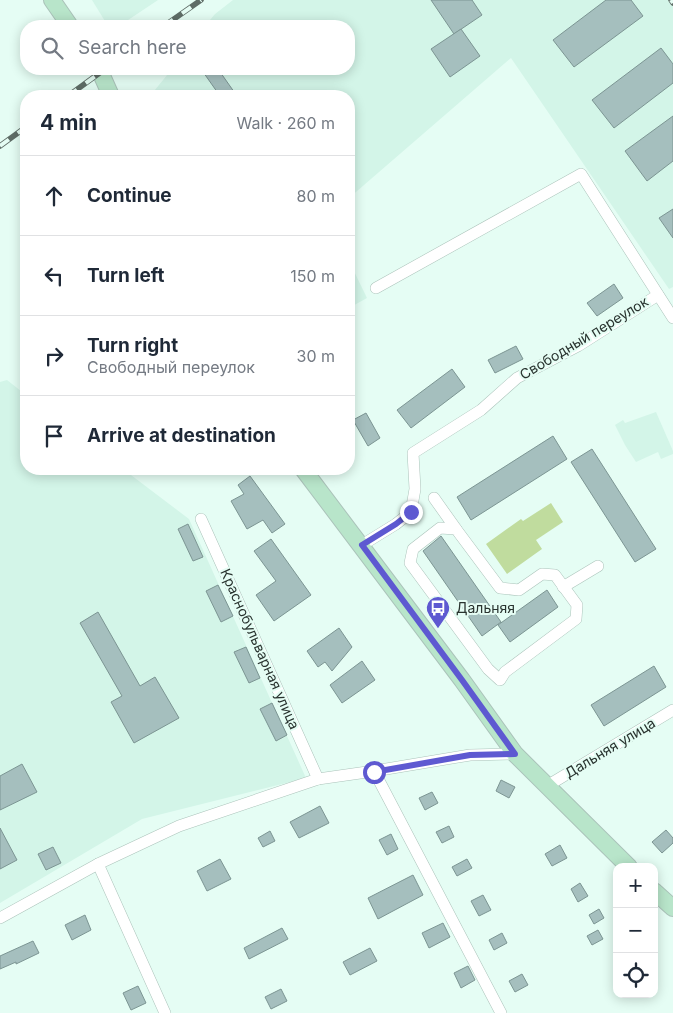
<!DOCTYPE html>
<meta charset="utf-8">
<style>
body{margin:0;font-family:Inter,sans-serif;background:#f6f6f7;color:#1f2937}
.controls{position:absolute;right:15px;bottom:15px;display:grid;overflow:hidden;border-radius:10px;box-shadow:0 2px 12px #0003}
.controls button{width:45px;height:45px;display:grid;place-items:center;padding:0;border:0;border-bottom:1px solid #e0e1e3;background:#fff;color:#1f2937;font:25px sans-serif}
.stop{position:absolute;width:15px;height:15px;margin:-11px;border:4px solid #5e59d1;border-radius:50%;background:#fff}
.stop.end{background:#5e59d1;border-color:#fff;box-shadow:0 1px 5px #0008}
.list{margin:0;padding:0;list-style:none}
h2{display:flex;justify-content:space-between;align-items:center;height:65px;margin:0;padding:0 20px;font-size:21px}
h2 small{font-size:16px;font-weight:400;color:#747a83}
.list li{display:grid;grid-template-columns:32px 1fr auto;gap:15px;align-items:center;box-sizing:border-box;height:80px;padding:0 20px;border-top:1px solid #e0e1e3}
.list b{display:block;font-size:19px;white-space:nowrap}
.list p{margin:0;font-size:16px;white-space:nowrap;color:#747a83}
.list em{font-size:16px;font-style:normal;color:#747a83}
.icon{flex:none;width:28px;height:28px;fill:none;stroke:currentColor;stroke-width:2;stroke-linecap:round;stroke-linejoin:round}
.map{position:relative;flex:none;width:673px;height:1013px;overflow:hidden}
.search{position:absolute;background:#fff;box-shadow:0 2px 12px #0003;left:20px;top:20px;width:335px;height:55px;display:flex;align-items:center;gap:12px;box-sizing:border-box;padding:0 18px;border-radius:20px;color:#747a83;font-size:19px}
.panel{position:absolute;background:#fff;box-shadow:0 2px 12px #0003;left:20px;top:90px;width:335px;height:385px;border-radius:20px}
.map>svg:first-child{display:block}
</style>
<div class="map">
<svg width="673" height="1013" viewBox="0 0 673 1013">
<rect width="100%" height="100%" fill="#e5fdf4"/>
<g fill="#d3f5e8">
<path d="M92,0H158L119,26H108Z"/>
<path d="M233,0H673V287L669,289L511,58L349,198V96H150L172,69H349V26H205L215,14Z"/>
<path d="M349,261L367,298L349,308Z"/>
<path d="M7,380L26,395V469H123L189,519L306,778L142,819L0,903V382Z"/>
<path d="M656,412L673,451V454L661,459L658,452L636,462L625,445L615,425L623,420L625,423Z"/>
</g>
<path fill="#c0dc9e" d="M551,503L563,522L536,540L542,549L507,574L486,544L521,519L523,521Z"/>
<g fill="#a5bfbe" stroke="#7c9593">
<path d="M431,0H472L482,15L454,34Z"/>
<path d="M606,0H631L643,16L574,67L553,40Z"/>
<path d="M461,29L480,56L450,77L431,49Z"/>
<path d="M661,48L673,64V83L614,128L592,100Z"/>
<path d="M201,69H218L237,96H220Z"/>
<path d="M673,116V161L647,181L625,151Z"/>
<path d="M673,209V238L659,218Z"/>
<path d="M614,284L623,298L597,316L587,303Z"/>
<path d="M516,346L523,359L495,373L488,360Z"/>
<path d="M452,369L465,387L411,428L397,410Z"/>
<path d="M366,413L380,438L368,446L353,420Z"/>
<path d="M553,436L567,459L471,520L457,497Z"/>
<path d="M592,449L656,549L635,562L571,462Z"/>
<path d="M250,476L285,524L272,533L263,520L247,529L231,501L244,494L238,485Z"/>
<path d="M188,524L203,557L193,561L178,529Z"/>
<path d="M441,536L501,622L482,636L423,551Z"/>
<path d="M271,539L311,595L274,621L256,595L276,581L254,551Z"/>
<path d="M218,585L233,616L221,622L206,591Z"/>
<path d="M547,590L558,607L510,642L498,625Z"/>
<path d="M98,612L140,686L155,677L179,718L134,743L111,702L122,696L80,623Z"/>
<path d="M339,628L352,647L332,671L325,662L318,667L307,651Z"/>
<path d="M246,647L260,678L249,683L234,652Z"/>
<path d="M362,661L375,680L342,703L330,685Z"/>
<path d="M654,666L666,687L604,726L591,705Z"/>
<path d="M272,703L287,735L276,741L260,709Z"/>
<path d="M22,764L37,792L0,810V776Z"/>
<path d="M501,780L515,787L509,798L496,791Z"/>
<path d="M432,792L438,803L425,810L419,798Z"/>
<path d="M320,806L329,823L299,838L290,822Z"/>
<path d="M449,826L454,837L442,843L436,832Z"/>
<path d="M0,828L17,860L0,869Z"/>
<path d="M666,830L673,838V843L662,853L652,842Z"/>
<path d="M270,831L275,841L263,847L258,838Z"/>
<path d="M391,834L398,849L387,855L379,840Z"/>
<path d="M560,845L567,858L552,866L545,854Z"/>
<path d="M53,847L61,863L46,870L38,854Z"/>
<path d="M220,859L231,879L207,891L197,871Z"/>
<path d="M467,859L472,868L457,876L452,867Z"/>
<path d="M413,875L423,895L378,919L368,898Z"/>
<path d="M580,883L588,896L578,902L571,889Z"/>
<path d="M483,895L491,910L479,916L471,901Z"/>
<path d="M599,909L604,918L594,924L589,915Z"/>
<path d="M85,915L91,930L72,940L65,925Z"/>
<path d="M443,923L450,937L429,948L422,933Z"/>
<path d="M282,928L288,939L249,959L244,948Z"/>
<path d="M598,930L603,939L592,945L587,936Z"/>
<path d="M502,933L507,943L494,950L489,940Z"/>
<path d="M33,941L39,953L16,964V962L0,969V956Z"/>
<path d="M370,948L377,961L350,975L343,962Z"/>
<path d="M468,966L475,980L461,988L454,973Z"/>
<path d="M522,974L528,985L515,992L509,981Z"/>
<path d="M138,986L146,1003L131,1010L123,993Z"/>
<path d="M281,989L287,1001L271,1009L265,997Z"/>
</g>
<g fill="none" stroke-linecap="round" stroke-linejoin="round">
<g stroke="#abc3ba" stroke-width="12">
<g id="street">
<path d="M376,288L581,174L673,318"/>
<path d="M434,498L456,529"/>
<path d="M201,519L318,779"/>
<path d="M440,528L456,529L500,588L519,590L542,574L555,575L577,605L576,619L505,672L500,680L488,669L410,563L413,549Z"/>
<path d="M362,545L396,524L411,512L415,489L413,453L481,410L517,378L578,346L658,295"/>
<path d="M563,587L598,566"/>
<path d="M374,771L501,1013"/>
<path d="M547,786L673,710"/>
<path d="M98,864L165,1013"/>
<path d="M0,918L98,864L179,826L318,779L374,771L470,755L515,754"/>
</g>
</g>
<g stroke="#abc3ba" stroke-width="18">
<g id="secondary">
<path d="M52,0L70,26"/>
<path d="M99,69L111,96"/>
<path d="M303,469L462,680L515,754L629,867"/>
<path d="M654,891L673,908"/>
</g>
</g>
<use href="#street" stroke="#fff" stroke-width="11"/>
<use href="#secondary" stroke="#b8e5ca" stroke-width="16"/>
<g stroke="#5f6d67" stroke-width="5.5">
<g id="rail">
<path d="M671,0L673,3"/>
<path d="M164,26L201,0"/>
<path d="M68,96L105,69"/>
<path d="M0,146L26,127"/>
</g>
</g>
<use href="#rail" stroke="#e5fdf4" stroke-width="4" stroke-dasharray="11" stroke-linecap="butt"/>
</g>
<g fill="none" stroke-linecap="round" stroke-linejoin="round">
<path stroke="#5e59d1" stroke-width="6" d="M374,772L470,755L515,754L462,680L362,545L396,524L411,512"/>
</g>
<defs>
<g id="bus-pin" transform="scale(1.25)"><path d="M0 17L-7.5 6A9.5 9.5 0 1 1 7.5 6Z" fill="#5e59d1" stroke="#e5fdf4"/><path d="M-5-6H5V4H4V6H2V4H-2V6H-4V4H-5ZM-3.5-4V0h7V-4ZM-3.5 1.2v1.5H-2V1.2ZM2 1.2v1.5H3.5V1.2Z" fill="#fff"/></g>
</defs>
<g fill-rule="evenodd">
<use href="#bus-pin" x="438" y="608"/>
</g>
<g text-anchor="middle" stroke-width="4" stroke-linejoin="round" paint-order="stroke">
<g font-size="14" fill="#29332f" stroke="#e5fdf4">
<text transform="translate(584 338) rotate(-31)" y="5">Свободный переулок</text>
<text transform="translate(260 649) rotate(66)" y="5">Краснобульварная улица</text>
<text transform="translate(610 748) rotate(-31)" y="5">Дальняя улица</text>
</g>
<g font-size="14" fill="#29332f" stroke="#e5fdf4" text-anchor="start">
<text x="456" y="613">Дальняя</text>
</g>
</g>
</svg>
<div class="controls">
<button>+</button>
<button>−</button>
<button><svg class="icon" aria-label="locate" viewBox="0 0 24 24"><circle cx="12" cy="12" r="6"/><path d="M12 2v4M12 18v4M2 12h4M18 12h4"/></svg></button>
</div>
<div class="stop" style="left:374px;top:772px"></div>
<div class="stop end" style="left:411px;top:512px"></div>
<div class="search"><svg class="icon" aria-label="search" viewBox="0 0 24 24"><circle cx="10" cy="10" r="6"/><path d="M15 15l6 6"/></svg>Search here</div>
<section class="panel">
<h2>4 min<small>Walk · 260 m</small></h2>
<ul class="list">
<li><svg class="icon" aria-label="ahead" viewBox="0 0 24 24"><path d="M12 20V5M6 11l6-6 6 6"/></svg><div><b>Continue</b></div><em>80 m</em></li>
<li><svg class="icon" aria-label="left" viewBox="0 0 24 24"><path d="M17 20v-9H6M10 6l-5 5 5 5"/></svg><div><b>Turn left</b></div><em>150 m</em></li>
<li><svg class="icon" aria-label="right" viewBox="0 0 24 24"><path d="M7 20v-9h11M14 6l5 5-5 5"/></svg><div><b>Turn right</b><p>Свободный переулок</p></div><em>30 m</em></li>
<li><svg class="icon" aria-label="arrive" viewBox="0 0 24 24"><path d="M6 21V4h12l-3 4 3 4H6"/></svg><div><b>Arrive at destination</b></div></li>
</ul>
</section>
</div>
